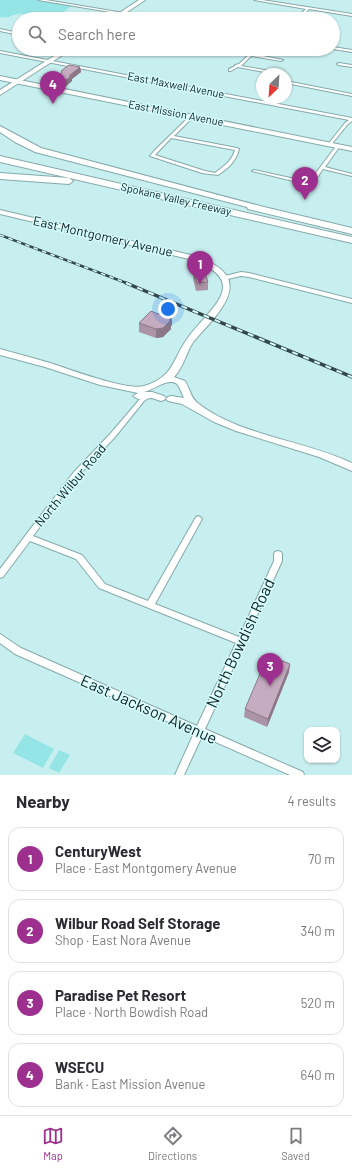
<!DOCTYPE html>
<meta charset="utf-8">
<style>
body{margin:0;font-family:Barlow,sans-serif;background:#f7f7f7;color:#2b2b33}
.controls{position:absolute;right:12px;bottom:12px;display:grid;overflow:hidden;border-radius:8px;box-shadow:0 1px 3px #0004}
.controls button{width:36px;height:36px;display:grid;place-items:center;padding:0;border:0;border-bottom:1px solid #e1e1e2;background:#fff;color:#2b2b33;font:20px sans-serif}
.compass{position:absolute;left:256px;top:68px;width:36px;height:36px;border-radius:50%;background:#fff;box-shadow:0 1px 3px #0004;rotate:205deg}
.you{position:absolute;left:168px;top:309px;width:14px;height:14px;margin:-10px;border:3px solid #fff;border-radius:50%;background:#1a73e8;box-shadow:0 0 0 6px #1a73e833}
.badge{display:grid;place-items:center;width:26px;height:26px;border-radius:50%;background:#9d2f8e;color:#fff;font-size:13px;font-weight:700}
.pin{position:absolute;translate:-50% -33px;filter:drop-shadow(0 1px 2px #0008)}
.pin::after{content:'';position:absolute;top:21px;width:14px;height:12px;background:inherit;clip-path:polygon(0 0,100% 0,50% 100%)}
.list{margin:0;padding:0;list-style:none}
h2{display:flex;justify-content:space-between;align-items:center;height:52px;margin:0;padding:0 16px;font-size:17px}
h2 small{font-size:13px;font-weight:400;color:#7c7c81}
.list li{display:grid;grid-template-columns:26px 1fr auto;gap:12px;align-items:center;box-sizing:border-box;height:64px;margin:0 8px 8px;padding:0 8px;border:1px solid #e1e1e2;border-radius:12px}
.list b{display:block;font-size:15px;white-space:nowrap}
.list p{margin:0;font-size:13px;white-space:nowrap;color:#7c7c81}
.list em{font-size:13px;font-style:normal;color:#7c7c81}
.icon{flex:none;width:22px;height:22px;fill:none;stroke:currentColor;stroke-width:2;stroke-linecap:round;stroke-linejoin:round}
.map{position:relative;flex:none;width:352px;height:775px;overflow:hidden}
.search{position:absolute;background:#fff;box-shadow:0 1px 3px #0004;left:12px;right:12px;top:12px;height:44px;display:flex;align-items:center;gap:10px;box-sizing:border-box;padding:0 14px;border-radius:22px;color:#7c7c81;font-size:15px}
.sheet{height:340px;background:#fff}
nav{display:flex;justify-content:space-around;align-items:center;box-sizing:border-box;height:56px;border-top:1px solid #e1e1e2;background:#fff;font-size:11px;color:#7c7c81}
nav a{display:grid;justify-items:center;gap:2px}
nav .on{color:#9d2f8e}
.map>svg:first-child{display:block}
</style>
<div class="map">
<svg width="352" height="775" viewBox="0 0 352 775">
<rect width="100%" height="100%" fill="#c8eff0"/>
<g fill="#95e4e6">
<path d="M0,0H35L72,6L60,14L70,16C55,26 33,12 18,14C9,15 11,19 0,17Z"/>
<path d="M25,734L54,749L43,768L13,753Z"/>
<path d="M59,750L70,755L59,773L49,768Z"/>
</g>
<g fill="none" stroke-linecap="round" stroke-linejoin="round">
<g stroke="#84a9aa" stroke-width="2">
<g id="street">
<path d="M38,0H46L160,19H152Z"/>
<path d="M254,0H262L352,14V16L309,9L299,19H295L306,9Z"/>
<path d="M0,29L19,33V35L0,31Z"/>
<path d="M333,47L352,50V52L333,49Z"/>
<path d="M255,49H259L253,54L283,60L281,61L251,56L241,66L270,71L271,72L269,73L238,67L231,71H229V69L235,66V65L239,64Z"/>
<path d="M0,51L352,118V121L347,125L331,145H329V143L345,123L349,120L0,53Z"/>
<path d="M339,63L352,65V67L338,65L337,64Z"/>
<path d="M286,81L352,94V96L286,83Z"/>
<path d="M191,115L194,116L174,136L237,148L239,149C236,162 228,168 218,175L202,173L150,156L154,151ZM171,138L235,150C232,161 224,166 215,173L205,171L155,155Z"/>
<path d="M337,145L340,146L325,167L352,174V176L323,169L312,185H310L252,171L254,170L309,182Z"/>
<path d="M241,272L249,273L352,299V303L249,277L241,276L223,280L220,278L221,277Z"/>
<path d="M150,393L153,395L144,401L115,437L77,477L33,536L82,555L105,584L148,601L196,517L198,516L200,517L202,519L155,604L239,637L274,561V554L275,552L278,551L281,552L282,554V561L205,729L303,772L304,775H290L202,736L184,775H175L194,733L15,654L0,643V634L21,648L197,726L236,643L99,588L76,559L30,541L3,577L0,578V569L73,473L111,433L140,399Z"/>
</g>
</g>
<g stroke="#84a9aa" stroke-width="2">
<g id="secondary">
<path d="M0,76L352,147V151L0,80Z"/>
<path d="M0,210L191,255C236,269 241,288 210,323C205,329 199,335 194,341C186,352 184,367 174,377L185,381C190,389 191,399 199,404C238,435 306,441 352,463V471L319,457L236,431L214,422L182,404L168,401L166,399L168,397L171,396L184,398C182,394 180,387 177,384C169,377 153,390 144,392H152L164,396L166,398L164,400L161,401L152,398L138,399L133,396L138,393L100,385L45,367L0,355V349C17,354 34,358 50,363C69,369 127,391 144,386C174,377 172,360 187,339C208,309 253,283 193,260L0,214Z"/>
</g>
</g>
<g stroke="#84a9aa" stroke-width="2">
<g id="primary">
<path d="M139,0H145L117,19H110Z"/>
<path d="M65,49H72L0,95V90Z"/>
</g>
</g>
<g stroke="#84a9aa" stroke-width="2">
<g id="highway">
<path d="M0,126L41,148L264,207L352,228V234L248,209L247,207L35,152L15,142L0,132Z"/>
<path d="M0,156L352,237V243L0,162Z"/>
<path d="M0,173L69,178L73,181L69,184L0,179Z"/>
</g>
</g>
<use href="#street" fill="#fff" fill-rule="evenodd"/>
<use href="#secondary" fill="#fff" fill-rule="evenodd"/>
<use href="#primary" fill="#fff" fill-rule="evenodd"/>
<use href="#highway" fill="#fff" fill-rule="evenodd"/>
<g stroke="#344849" stroke-width="2.5">
<path id="rail-far1" d="M0,235L129,284"/>
</g>
<g stroke="#344849" stroke-width="3.5">
<path id="rail" d="M126,283L352,377"/>
</g>
<use href="#rail-far1" stroke="#d5fdfe" stroke-width="1.5" stroke-dasharray="4.5" stroke-linecap="butt"/>
<use href="#rail" stroke="#d5fdfe" stroke-width="2" stroke-dasharray="6" stroke-linecap="butt"/>
</g>
<g fill="#aa94a5">
<path d="M80,67L81,72L72,79V81L65,87L55,85V79L61,73V71Z"/>
<path d="M193,271L208,282V290L196,291L193,279Z"/>
<path d="M139,323L172,325L171,326V329L163,337L156,338L139,332Z"/>
<path d="M289,672L267,727L244,717L245,709Z"/>
</g>
<g fill="#8b7886">
<path d="M80,67L81,72L72,79V81L65,87L64,81L69,76Z"/>
<path d="M172,316V325L171,326V329L163,337L156,338V329L169,320Z"/>
<path d="M290,664L289,672L267,727L268,719Z"/>
</g>
<g fill="#c6acc0" stroke="#8b7886">
<path d="M69,65L80,67L69,76H72L64,81L55,79L62,72L61,71Z"/>
<path d="M204,270L208,282L197,283L193,271Z"/>
<path d="M151,311L158,314L160,312L172,316L169,320H171L163,328L156,329L139,323Z"/>
<path d="M268,655L290,664L268,719L245,709Z"/>
</g>
<g text-anchor="middle" stroke-width="3" stroke-linejoin="round" paint-order="stroke">
<g font-size="11" fill="#101f20" stroke="#d5fdfe">
<text transform="translate(176 85) rotate(11)" y="4">East Maxwell Avenue</text>
<text transform="translate(176 113) rotate(11)" y="4">East Mission Avenue</text>
<text transform="translate(176 199) rotate(13)" y="4">Spokane Valley Freeway</text>
</g>
<g font-size="13" fill="#101f20" stroke="#d5fdfe">
<text transform="translate(103 236) rotate(13)" y="5">East Montgomery Avenue</text>
<text transform="translate(70 485) rotate(-50)" y="5">North Wilbur Road</text>
</g>
<g font-size="16" fill="#101f20" stroke="#d5fdfe">
<text transform="translate(240 643) rotate(-65)" y="6">North Bowdish Road</text>
<text transform="translate(149 709) rotate(24)" y="6">East Jackson Avenue</text>
</g>
</g>
</svg>
<div class="controls">
<button><svg class="icon" aria-label="layers" viewBox="0 0 24 24"><path d="M12 4l9 5-9 5-9-5zM3 14l9 5 9-5"/></svg></button>
</div>
<svg class="compass" viewBox="-18 -18 36 36"><path d="M0-13l5 13h-10z" fill="#e53935"/><path d="M0 13l5-13h-10z" fill="#7c7c81"/></svg>
<div class="you"></div>
<div class="pin badge" style="left:200px;top:284px">1</div>
<div class="pin badge" style="left:305px;top:200px">2</div>
<div class="pin badge" style="left:270px;top:686px">3</div>
<div class="pin badge" style="left:53px;top:104px">4</div>
<div class="search"><svg class="icon" aria-label="search" viewBox="0 0 24 24"><circle cx="10" cy="10" r="6"/><path d="M15 15l6 6"/></svg>Search here</div>
</div>
<section class="sheet">
<h2>Nearby<small>4 results</small></h2>
<ul class="list">
<li><span class="badge">1</span><div><b>CenturyWest</b><p>Place · East Montgomery Avenue</p></div><em>70 m</em></li>
<li><span class="badge">2</span><div><b>Wilbur Road Self Storage</b><p>Shop · East Nora Avenue</p></div><em>340 m</em></li>
<li><span class="badge">3</span><div><b>Paradise Pet Resort</b><p>Place · North Bowdish Road</p></div><em>520 m</em></li>
<li><span class="badge">4</span><div><b>WSECU</b><p>Bank · East Mission Avenue</p></div><em>640 m</em></li>
</ul>
</section>
<nav>
<a class="on"><svg class="icon" aria-label="map" viewBox="0 0 24 24"><path d="M3 6l6-2 6 2 6-2v14l-6 2-6-2-6 2zM9 4v14M15 6v14"/></svg>Map</a>
<a><svg class="icon" aria-label="directions" viewBox="0 0 24 24"><path d="M12 3l9 9-9 9-9-9zM9 14v-3h6M13 9l2 2-2 2"/></svg>Directions</a>
<a><svg class="icon" aria-label="saved" viewBox="0 0 24 24"><path d="M7 4h10v16l-5-4-5 4z"/></svg>Saved</a>
</nav>
